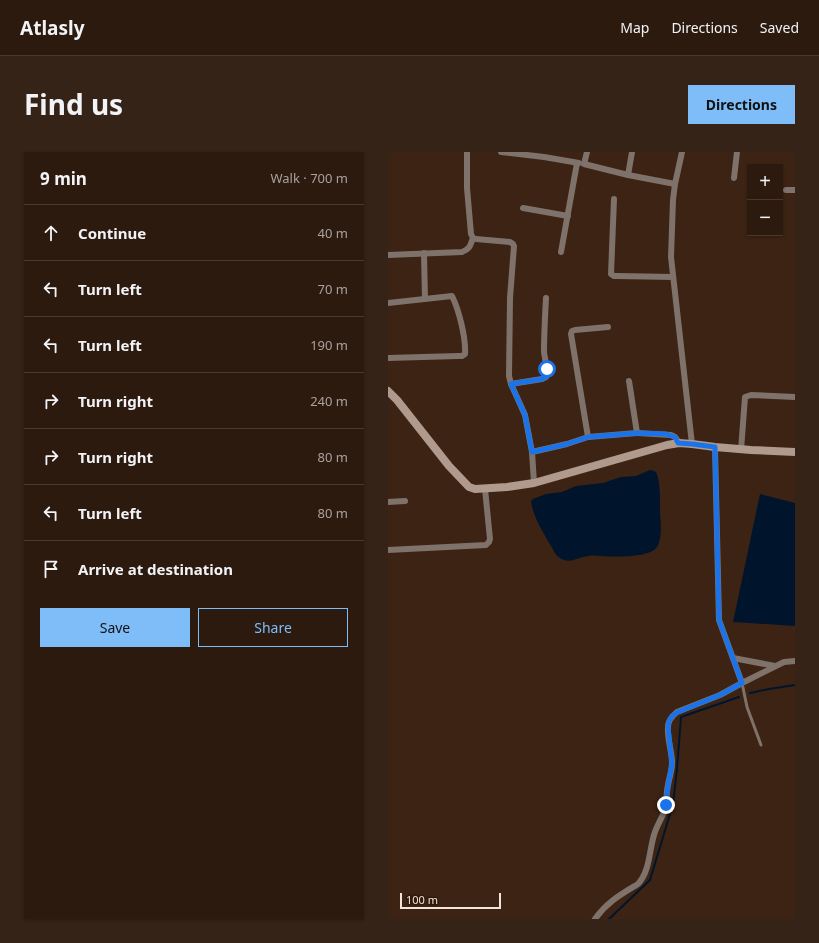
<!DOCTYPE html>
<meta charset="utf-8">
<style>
body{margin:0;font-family:"Noto Sans",sans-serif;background:#352318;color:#f1f3f6}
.controls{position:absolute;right:12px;top:12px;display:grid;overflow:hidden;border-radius:0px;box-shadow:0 1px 3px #0004}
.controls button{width:36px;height:36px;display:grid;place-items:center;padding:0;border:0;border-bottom:1px solid #48382f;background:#2d1a0f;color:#f1f3f6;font:20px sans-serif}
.scale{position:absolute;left:12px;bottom:10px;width:101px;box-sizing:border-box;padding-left:4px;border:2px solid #f4e3d9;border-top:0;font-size:11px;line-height:14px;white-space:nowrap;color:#f4e3d9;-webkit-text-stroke:3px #311a0a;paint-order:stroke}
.stop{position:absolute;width:12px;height:12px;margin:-9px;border:3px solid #1a73e8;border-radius:50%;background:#fff}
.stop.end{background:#1a73e8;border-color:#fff;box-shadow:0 1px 4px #0008}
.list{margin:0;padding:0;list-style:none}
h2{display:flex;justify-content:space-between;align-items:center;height:52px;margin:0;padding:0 16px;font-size:17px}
h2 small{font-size:13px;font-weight:400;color:#a7a19e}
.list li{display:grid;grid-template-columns:26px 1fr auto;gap:12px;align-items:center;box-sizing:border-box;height:56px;padding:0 16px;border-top:1px solid #48382f}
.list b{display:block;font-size:15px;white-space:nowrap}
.list em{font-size:13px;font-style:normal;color:#a7a19e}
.actions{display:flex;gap:8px;padding:12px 16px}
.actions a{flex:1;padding:9px 0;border:1px solid #7fbdf9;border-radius:0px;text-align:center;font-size:14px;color:#7fbdf9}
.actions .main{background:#7fbdf9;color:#111}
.icon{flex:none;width:22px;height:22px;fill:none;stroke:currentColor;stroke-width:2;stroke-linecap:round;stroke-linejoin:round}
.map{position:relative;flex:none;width:407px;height:767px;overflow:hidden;border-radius:0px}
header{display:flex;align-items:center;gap:24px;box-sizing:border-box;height:56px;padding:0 20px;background:#2d1a0f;border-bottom:1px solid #48382f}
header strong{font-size:19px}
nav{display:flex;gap:22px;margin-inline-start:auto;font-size:14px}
.intro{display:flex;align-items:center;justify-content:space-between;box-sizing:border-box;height:96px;padding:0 24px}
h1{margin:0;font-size:28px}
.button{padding:10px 18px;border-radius:0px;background:#7fbdf9;color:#111;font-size:14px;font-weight:700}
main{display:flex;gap:24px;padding:0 24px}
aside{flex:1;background:#2d1a0f;border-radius:0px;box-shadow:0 1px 3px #0004}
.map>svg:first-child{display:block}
</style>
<header>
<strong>Atlasly</strong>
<nav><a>Map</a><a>Directions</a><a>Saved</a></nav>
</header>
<div class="intro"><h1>Find us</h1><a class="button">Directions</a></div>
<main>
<aside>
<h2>9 min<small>Walk · 700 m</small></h2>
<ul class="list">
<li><svg class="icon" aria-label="ahead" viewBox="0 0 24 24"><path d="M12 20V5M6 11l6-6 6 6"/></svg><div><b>Continue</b></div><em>40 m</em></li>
<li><svg class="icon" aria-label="left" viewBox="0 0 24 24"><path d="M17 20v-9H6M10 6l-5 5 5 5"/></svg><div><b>Turn left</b></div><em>70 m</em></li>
<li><svg class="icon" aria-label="left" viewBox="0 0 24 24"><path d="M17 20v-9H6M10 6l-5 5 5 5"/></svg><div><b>Turn left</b></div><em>190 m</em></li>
<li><svg class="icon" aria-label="right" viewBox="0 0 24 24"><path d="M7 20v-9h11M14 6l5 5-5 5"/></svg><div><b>Turn right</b></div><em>240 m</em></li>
<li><svg class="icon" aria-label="right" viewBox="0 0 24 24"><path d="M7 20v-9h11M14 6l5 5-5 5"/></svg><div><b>Turn right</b></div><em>80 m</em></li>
<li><svg class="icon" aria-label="left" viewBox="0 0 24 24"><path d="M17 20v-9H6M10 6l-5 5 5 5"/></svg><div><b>Turn left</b></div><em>80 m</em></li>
<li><svg class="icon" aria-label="arrive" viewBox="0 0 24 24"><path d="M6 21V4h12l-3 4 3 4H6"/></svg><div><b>Arrive at destination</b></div></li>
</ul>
<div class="actions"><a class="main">Save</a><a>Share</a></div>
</aside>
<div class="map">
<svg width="407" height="767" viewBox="0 0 407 767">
<rect width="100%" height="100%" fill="#3c2314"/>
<g fill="#00152b">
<path d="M262,318L266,319L268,320C273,331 272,349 272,362C273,371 274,388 269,395C262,406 225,405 213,404C209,404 205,403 201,404C188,405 182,414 169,404C167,402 165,397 163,394C155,380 145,365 143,349L145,347L158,342L174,340L188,334L215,331L233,325L248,324Z"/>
<path d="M372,342L407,351V474L345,470Z"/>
</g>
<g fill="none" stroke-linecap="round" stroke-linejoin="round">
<g stroke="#00152b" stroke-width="2">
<path d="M362,541L381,537L407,533"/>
<path d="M221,767L262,728L285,652L289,617L293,565L351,545"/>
</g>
<path stroke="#7f726a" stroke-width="3" d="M354,531L359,555L373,593"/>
<g stroke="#7f726a" stroke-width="6">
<path d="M79,0V36L83,82L85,86L88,87L122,90L125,92L126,94L122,146L121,224L123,232L137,263L144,300L146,331"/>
<path d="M113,0L156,5L191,11"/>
<path d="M199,0L196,12L240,23L287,32"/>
<path d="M294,0L287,32L285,48L283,105L304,292"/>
<path d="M240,23L244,0"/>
<path d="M346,26L349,0"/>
<path d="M398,38H407"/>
<path d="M226,47L223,122L226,124H229L285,125"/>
<path d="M135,56L180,64"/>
<path d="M173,100L189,11"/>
<path d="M36,101L37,147"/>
<path d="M0,103L74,100C82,97 82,94 85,86"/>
<path d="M0,151L64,144C71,158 78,186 77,202L74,204H70L0,206"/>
<path d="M241,229L249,281L283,283L287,285L291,291"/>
<path d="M123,232L154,227L158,225C160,217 157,208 156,200C156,182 157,164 158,146"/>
<path d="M200,285L183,182L184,179L187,178L220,175"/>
<path d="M327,295L331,468L354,531L396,510L407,509"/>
<path d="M353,298L357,245L363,243L407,245"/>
<path d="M144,300L179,292L200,285L249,281"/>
<path d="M0,350L17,349"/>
<path d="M0,398L98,393L101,390L102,387L97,337"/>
<path d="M345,506L387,514"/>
<path d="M207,767C219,750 232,743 250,732C262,719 261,699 266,683C268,675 273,668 276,660C279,651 278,642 280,633C281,626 284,619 284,611C284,599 279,587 280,575C280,568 284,564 289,560L332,543L354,531"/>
</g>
<path stroke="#b09a8e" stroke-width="8" d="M0,239L9,248L61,314L81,335L87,337L119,335L146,331L279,293L291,291L304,292L327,295L363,298L407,300"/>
</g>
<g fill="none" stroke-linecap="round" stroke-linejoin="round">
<path stroke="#1a73e8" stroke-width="5" d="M159,217L158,225L154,227L123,232L137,263L144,300L179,292L200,285L249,281L278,282L287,285L290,291L304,292L327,295L331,468L354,531L332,543L290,560L284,564L281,569L280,575L284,612L280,633L278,653"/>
</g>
</svg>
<div class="controls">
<button>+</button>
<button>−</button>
</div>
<div class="scale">100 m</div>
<div class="stop" style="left:159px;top:217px"></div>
<div class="stop end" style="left:278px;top:653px"></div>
</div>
</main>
